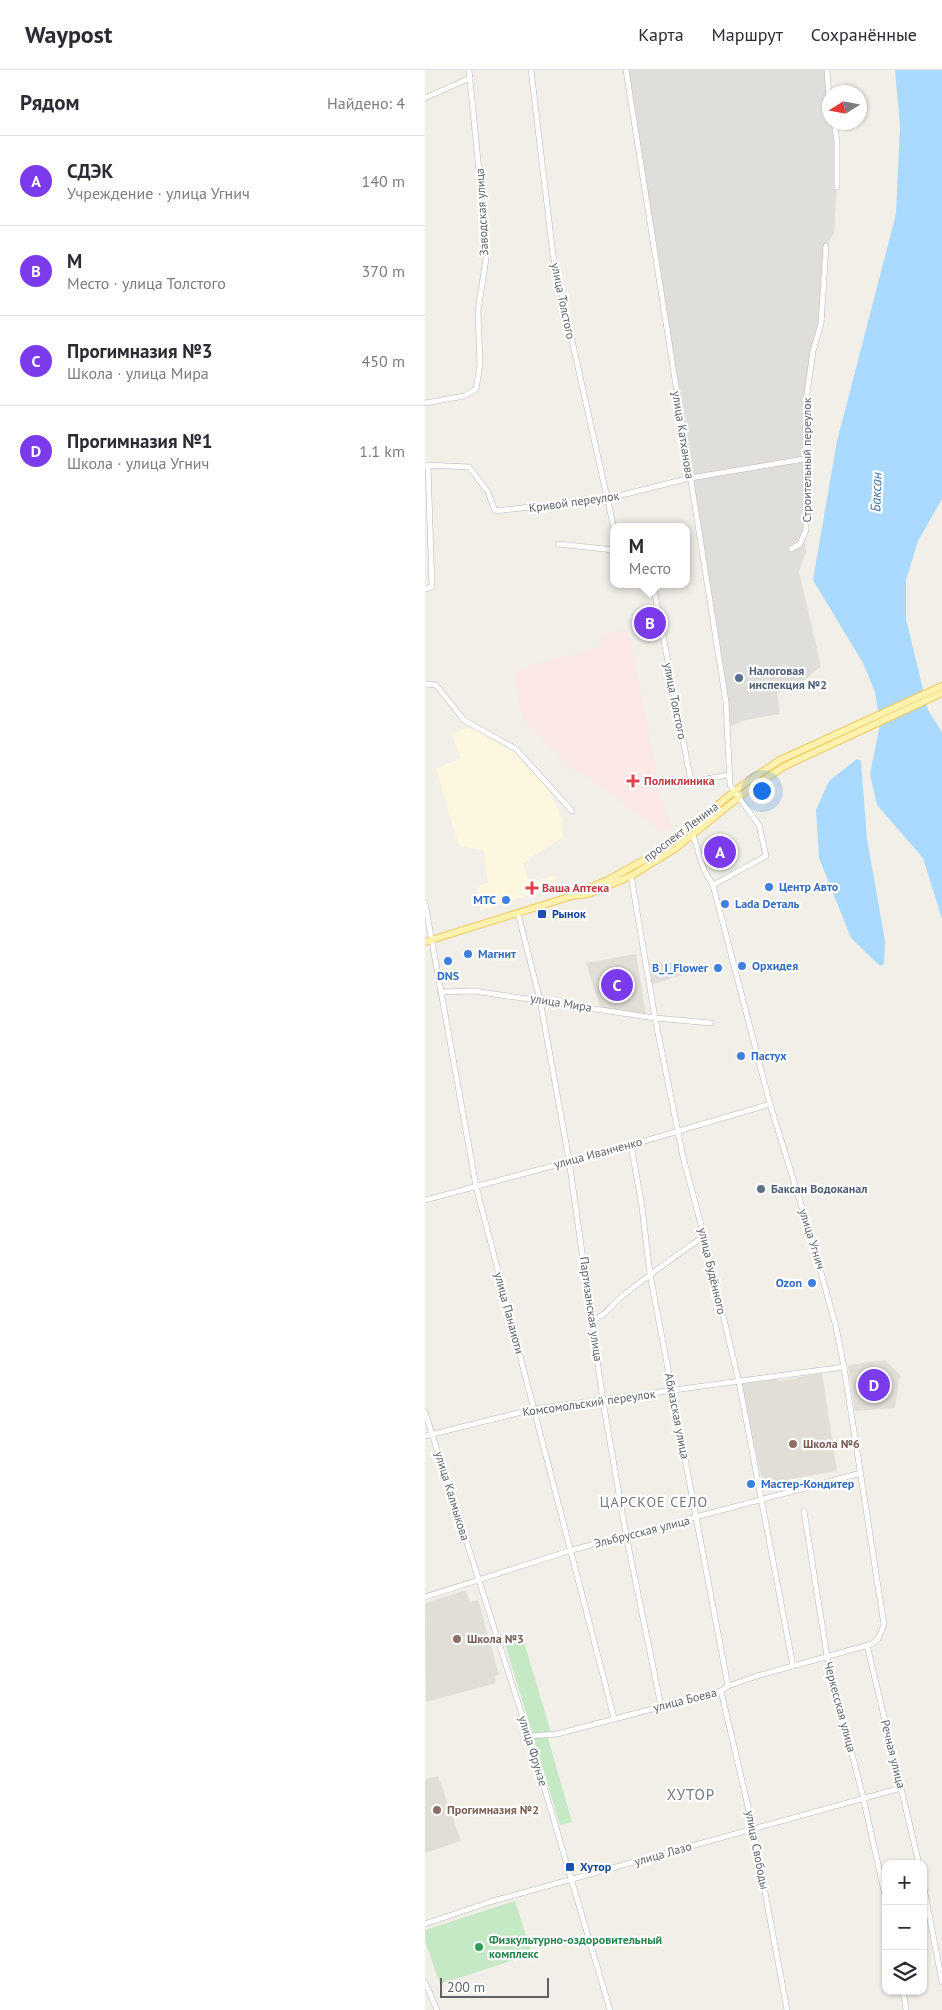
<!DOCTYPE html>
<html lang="ru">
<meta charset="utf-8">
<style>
body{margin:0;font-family:"PT Sans",sans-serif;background:#f7f7f7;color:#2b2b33}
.controls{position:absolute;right:15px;bottom:15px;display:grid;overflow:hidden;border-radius:10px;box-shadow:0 1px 4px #0004}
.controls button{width:45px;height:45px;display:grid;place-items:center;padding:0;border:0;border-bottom:1px solid #e1e1e2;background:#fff;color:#2b2b33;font:25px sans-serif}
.compass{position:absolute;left:397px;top:15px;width:45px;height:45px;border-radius:50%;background:#fff;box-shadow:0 1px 4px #0004;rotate:259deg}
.scale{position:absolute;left:15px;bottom:12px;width:109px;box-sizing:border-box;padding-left:5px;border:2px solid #5f6368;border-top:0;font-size:14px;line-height:18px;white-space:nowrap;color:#5f6368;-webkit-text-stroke:4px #fff;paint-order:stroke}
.you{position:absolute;left:336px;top:720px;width:18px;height:18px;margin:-12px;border:4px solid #fff;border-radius:50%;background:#1a73e8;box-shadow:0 0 0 8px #1a73e833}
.badge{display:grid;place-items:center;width:32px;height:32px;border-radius:50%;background:#7c3aed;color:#fff;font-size:16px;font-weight:700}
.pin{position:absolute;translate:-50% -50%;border:2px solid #fff;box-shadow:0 1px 5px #0006}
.popup{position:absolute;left:185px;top:453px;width:80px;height:65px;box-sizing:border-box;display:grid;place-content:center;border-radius:10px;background:#fff;filter:drop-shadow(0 1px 4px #0005);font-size:16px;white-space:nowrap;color:#7c7c81}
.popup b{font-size:19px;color:#2b2b33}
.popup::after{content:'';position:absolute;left:50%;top:100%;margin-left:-10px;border:10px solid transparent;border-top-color:#fff}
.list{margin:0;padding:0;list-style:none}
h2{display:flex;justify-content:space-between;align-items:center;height:65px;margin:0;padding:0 20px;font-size:21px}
h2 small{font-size:16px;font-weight:400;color:#7c7c81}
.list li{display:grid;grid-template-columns:32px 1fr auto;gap:15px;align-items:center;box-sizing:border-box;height:90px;padding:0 20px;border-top:1px solid #e1e1e2}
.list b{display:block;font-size:19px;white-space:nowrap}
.list p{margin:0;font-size:16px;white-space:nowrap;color:#7c7c81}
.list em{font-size:16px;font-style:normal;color:#7c7c81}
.icon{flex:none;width:28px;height:28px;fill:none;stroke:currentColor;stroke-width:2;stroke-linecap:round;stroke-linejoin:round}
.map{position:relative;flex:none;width:517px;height:1940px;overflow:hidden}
header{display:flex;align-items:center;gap:30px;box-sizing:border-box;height:70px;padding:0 25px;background:#fff;border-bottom:1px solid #e1e1e2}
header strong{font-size:24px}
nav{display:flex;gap:28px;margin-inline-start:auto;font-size:18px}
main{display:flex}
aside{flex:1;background:#fff}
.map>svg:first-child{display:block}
</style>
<header>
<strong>Waypost</strong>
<nav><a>Карта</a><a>Маршрут</a><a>Сохранённые</a></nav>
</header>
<main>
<aside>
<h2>Рядом<small>Найдено: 4</small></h2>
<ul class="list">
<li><span class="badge">A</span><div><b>СДЭК</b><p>Учреждение · улица Угнич</p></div><em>140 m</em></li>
<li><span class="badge">B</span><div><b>М</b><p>Место · улица Толстого</p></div><em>370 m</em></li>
<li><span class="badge">C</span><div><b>Прогимназия №3</b><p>Школа · улица Мира</p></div><em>450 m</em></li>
<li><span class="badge">D</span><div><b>Прогимназия №1</b><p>Школа · улица Угнич</p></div><em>1.1 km</em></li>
</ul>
</aside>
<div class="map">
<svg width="517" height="1940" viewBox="0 0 517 1940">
<rect width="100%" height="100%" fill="#f1efe8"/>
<path fill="#fef7e0" d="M42,658L53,660L100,689L123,718L137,750L138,767L98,793L104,813L130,805L133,815L56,841L51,816L63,813L59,781L34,776L11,699L36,688L27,664Z"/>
<g fill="#e0deda">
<path d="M201,0H402L404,52L409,53L412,117L409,163L401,176L396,254L388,281L380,337L379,468L381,481L374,502L396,596L369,619L352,623L355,644L316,651L302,659L301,632Z"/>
<path d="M255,892L257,905L226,915L224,893Z"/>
</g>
<g fill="#e1ded6">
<path d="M211,884L221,944L175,937L161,893Z"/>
<path d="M460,1290L476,1306L474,1310L470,1338L430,1341L423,1295Z"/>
<path d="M397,1303L412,1401L338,1414L316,1314L352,1309L354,1311Z"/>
<path d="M41,1520L45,1532L53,1530L74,1605L70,1606L71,1613L1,1632L0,1533Z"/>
<path d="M13,1706L36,1771L0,1783V1709Z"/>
</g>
<path fill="#fce8e6" d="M203,559L232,705L228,709L247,758L236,762L167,710L148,699L107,659L97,646L90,611V605L92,602L115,592L154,584L177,575L175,565Z"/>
<g fill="#c5e8c5">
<path d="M96,1562L125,1659L123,1668L147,1752L135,1755L78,1567Z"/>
<path d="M90,1831L107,1884L15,1914L0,1871V1860Z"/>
</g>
<g fill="#aadaff">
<path d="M470,0H517V429L493,471L481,510V549L503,640L517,662V849L498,788L452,735L445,704L455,654L450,622L438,593L388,510L412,371L471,144L475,56Z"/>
<path d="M432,689L436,691L442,769L460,871L459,894L455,896L426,868L394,788L391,740L404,711Z"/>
</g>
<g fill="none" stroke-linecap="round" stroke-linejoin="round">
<g stroke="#b5b8bc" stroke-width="6">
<g id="minor">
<path d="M106,0L128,185L189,459"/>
<path d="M201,0L301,632L305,715L334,755L341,786L288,815"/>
<path d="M402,0L404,29"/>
<path d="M0,28L45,8"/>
<path d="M409,52L412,70V117"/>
<path d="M0,333L39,326L51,319L55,296L53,241L62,182L44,0"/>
<path d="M0,395L44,397L63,422L70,441L181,429L265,408L379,389"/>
<path d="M133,474L189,480"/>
<path d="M366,479L375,474L381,460L380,337L388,281L396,254L401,176"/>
<path d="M228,514L265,706L267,710L271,711L303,705"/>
<path d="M0,519L7,517L3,395"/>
<path d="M0,614L11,615L39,650L91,679L147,741"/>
<path d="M206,806L230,948L258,1087L279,1166L314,1312L368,1596"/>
<path d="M0,833L51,1116L189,1648"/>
<path d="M93,843L115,930L144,1090L178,1331L201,1465L236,1636"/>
<path d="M15,922L49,921L230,948L286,953"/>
<path d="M206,1075L217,1137L225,1204L303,1616"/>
<path d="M0,1130L206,1075L345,1034"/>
<path d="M168,1249C179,1248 186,1235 195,1228C222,1206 251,1186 279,1166"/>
<path d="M0,1342L106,1673L185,1940"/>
<path d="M0,1366L109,1339L419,1297"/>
<path d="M379,1441L402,1586L438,1727L461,1830"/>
<path d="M0,1527L147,1480L436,1403"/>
<path d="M442,1575L494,1794"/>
<path d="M296,1621L328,1758L362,1940"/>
<path d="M104,1666L132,1664L296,1621L303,1616L332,1606L447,1574L453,1569L459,1555L419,1297L411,1257L387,1170L345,1034L288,815L279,800L268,765"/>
<path d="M498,1813L517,1912"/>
<path d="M0,1854L68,1831L476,1718"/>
<path d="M0,1912L12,1940"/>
<path d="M478,1921L481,1940"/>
</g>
</g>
<g stroke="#f2c960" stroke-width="8">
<g id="major">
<path d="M147,826L153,822L183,810L230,784L319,714L355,690L517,616"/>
<path d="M0,872L147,826L163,824L206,806L251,778L323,720L360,696L517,623"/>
</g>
</g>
<use href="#minor" stroke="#fff" stroke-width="5"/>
<use href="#major" stroke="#fff2af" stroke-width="6"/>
</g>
<g fill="#5c6f8a" stroke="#fff" stroke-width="2">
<circle cx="314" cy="608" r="5"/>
<circle cx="336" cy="1119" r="5"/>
</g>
<g fill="#e0444e" stroke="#fff" stroke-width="2">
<path d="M205.5 703.5h5v5h5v5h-5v5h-5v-5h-5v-5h5z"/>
<path d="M104.5 810.5h5v5h5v5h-5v5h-5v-5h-5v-5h5z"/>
</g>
<g fill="#3f7fe0" stroke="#fff" stroke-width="2">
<circle cx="344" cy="817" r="5"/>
<circle cx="81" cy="830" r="5"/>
<circle cx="300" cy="834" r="5"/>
<circle cx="43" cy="884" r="5"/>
<circle cx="23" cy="891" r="5"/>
<circle cx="317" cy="896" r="5"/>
<circle cx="293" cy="898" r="5"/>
<circle cx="316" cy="986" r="5"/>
<circle cx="387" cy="1213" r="5"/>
<circle cx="326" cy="1414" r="5"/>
</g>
<g fill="#1a4fb4" stroke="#fff" stroke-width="2">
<rect x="112" y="839" width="10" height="10" rx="2.5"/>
<rect x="140" y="1792" width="10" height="10" rx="2.5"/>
</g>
<g fill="#8d6e63" stroke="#fff" stroke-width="2">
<circle cx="368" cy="1374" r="5"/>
<circle cx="32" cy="1569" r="5"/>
<circle cx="12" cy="1740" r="5"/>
</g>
<circle fill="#2e9e5b" stroke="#fff" stroke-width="2" cx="54" cy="1877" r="5"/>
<g text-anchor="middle" stroke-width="4.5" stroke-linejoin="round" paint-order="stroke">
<g font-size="12" fill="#5f6368" stroke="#fff">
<text transform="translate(57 142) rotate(-93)" y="4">Заводская улица</text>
<text transform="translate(138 231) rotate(78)" y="4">улица Толстого</text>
<text transform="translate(258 365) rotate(81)" y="4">улица Катханова</text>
<text transform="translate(382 390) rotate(-90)" y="4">Строительный переулок</text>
<text transform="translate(149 432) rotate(-8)" y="4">Кривой переулок</text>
<text transform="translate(250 631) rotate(79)" y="4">улица Толстого</text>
<text transform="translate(256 762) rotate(-37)" y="4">проспект Ленина</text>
<text transform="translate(136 933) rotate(9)" y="4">улица Мира</text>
<text transform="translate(173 1083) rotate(-15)" y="4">улица Иванченко</text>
<text transform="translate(387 1169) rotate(73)" y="4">улица Угнич</text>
<text transform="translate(287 1201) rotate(77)" y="4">улица Будённого</text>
<text transform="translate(166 1239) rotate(82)" y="4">Партизанская улица</text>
<text transform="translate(84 1243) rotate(75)" y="4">улица Панаиоти</text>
<text transform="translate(164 1333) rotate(-8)" y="4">Комсомольский переулок</text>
<text transform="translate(252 1346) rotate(79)" y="4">Абхазская улица</text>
<text transform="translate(27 1426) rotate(73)" y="4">улица Калмыкова</text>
<text transform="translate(217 1462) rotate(-14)" y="4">Эльбрусская улица</text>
<text transform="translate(260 1630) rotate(-14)" y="4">улица Боева</text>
<text transform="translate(415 1637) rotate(75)" y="4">Черкесская улица</text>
<text transform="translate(108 1681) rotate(73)" y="4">улица Фрунзе</text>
<text transform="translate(468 1684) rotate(76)" y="4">Речная улица</text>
<text transform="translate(332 1780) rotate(79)" y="4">улица Свободы</text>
<text transform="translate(238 1784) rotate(-16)" y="4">улица Лазо</text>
</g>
<g font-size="12" font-weight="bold" fill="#4e5e75" stroke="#fff" text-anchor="start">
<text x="324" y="605">Налоговая<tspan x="324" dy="14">инспекция №2</tspan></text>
<text x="346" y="1123">Баксан Водоканал</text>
</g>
<g font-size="12" font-weight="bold" fill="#be3a42" stroke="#fff" text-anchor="start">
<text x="219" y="715">Поликлиника</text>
<text x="117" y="822">Ваша Аптека</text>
</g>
<g font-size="12" font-weight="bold" fill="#366cbe" stroke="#fff" text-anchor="start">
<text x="354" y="821">Центр Авто</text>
<text x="71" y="834" text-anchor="end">МТС</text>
<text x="310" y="838">Lada Dеталь</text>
<text x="53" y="888">Магнит</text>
<text x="327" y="900">Орхидея</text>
<text x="283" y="902" text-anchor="end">B_I_Flower</text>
<text x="23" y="910" text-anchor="middle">DNS</text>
<text x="326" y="990">Пастух</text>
<text x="377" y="1217" text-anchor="end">Ozon</text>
<text x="336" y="1418">Мастер-Кондитер</text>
</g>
<g font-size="12" font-weight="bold" fill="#164399" stroke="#fff" text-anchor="start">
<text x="127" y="848">Рынок</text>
<text x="155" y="1801">Хутор</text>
</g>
<g font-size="12" font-weight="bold" fill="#785e54" stroke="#fff" text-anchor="start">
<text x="378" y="1378">Школа №6</text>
<text x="42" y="1573">Школа №3</text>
<text x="22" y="1744">Прогимназия №2</text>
</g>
<g font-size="12" font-weight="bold" fill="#27864d" stroke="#fff" text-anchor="start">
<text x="64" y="1874">Физкультурно-оздоровительный<tspan x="64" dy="14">комплекс</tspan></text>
</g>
<g font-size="14" font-style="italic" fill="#4174aa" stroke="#fff">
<text transform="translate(451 422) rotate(-88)" y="5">Баксан</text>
</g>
<g font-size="14" letter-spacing="1" fill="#70757a" stroke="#fff">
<text x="229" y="1437">ЦАРСКОЕ СЕЛО</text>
</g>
<g font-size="15" letter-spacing="1" fill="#70757a" stroke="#fff">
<text x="266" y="1730">ХУТОР</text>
</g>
</g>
</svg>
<div class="controls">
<button>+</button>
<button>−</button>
<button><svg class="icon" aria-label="layers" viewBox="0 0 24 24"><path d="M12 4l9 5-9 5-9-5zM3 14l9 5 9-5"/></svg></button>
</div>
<svg class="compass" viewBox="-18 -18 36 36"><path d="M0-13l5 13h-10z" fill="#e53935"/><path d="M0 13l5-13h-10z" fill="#7c7c81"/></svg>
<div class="scale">200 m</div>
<div class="you"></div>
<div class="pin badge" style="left:295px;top:782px">A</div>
<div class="pin badge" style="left:225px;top:553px">B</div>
<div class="popup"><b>М</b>Место</div>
<div class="pin badge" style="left:192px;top:915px">C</div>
<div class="pin badge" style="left:449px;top:1315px">D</div>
</div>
</main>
